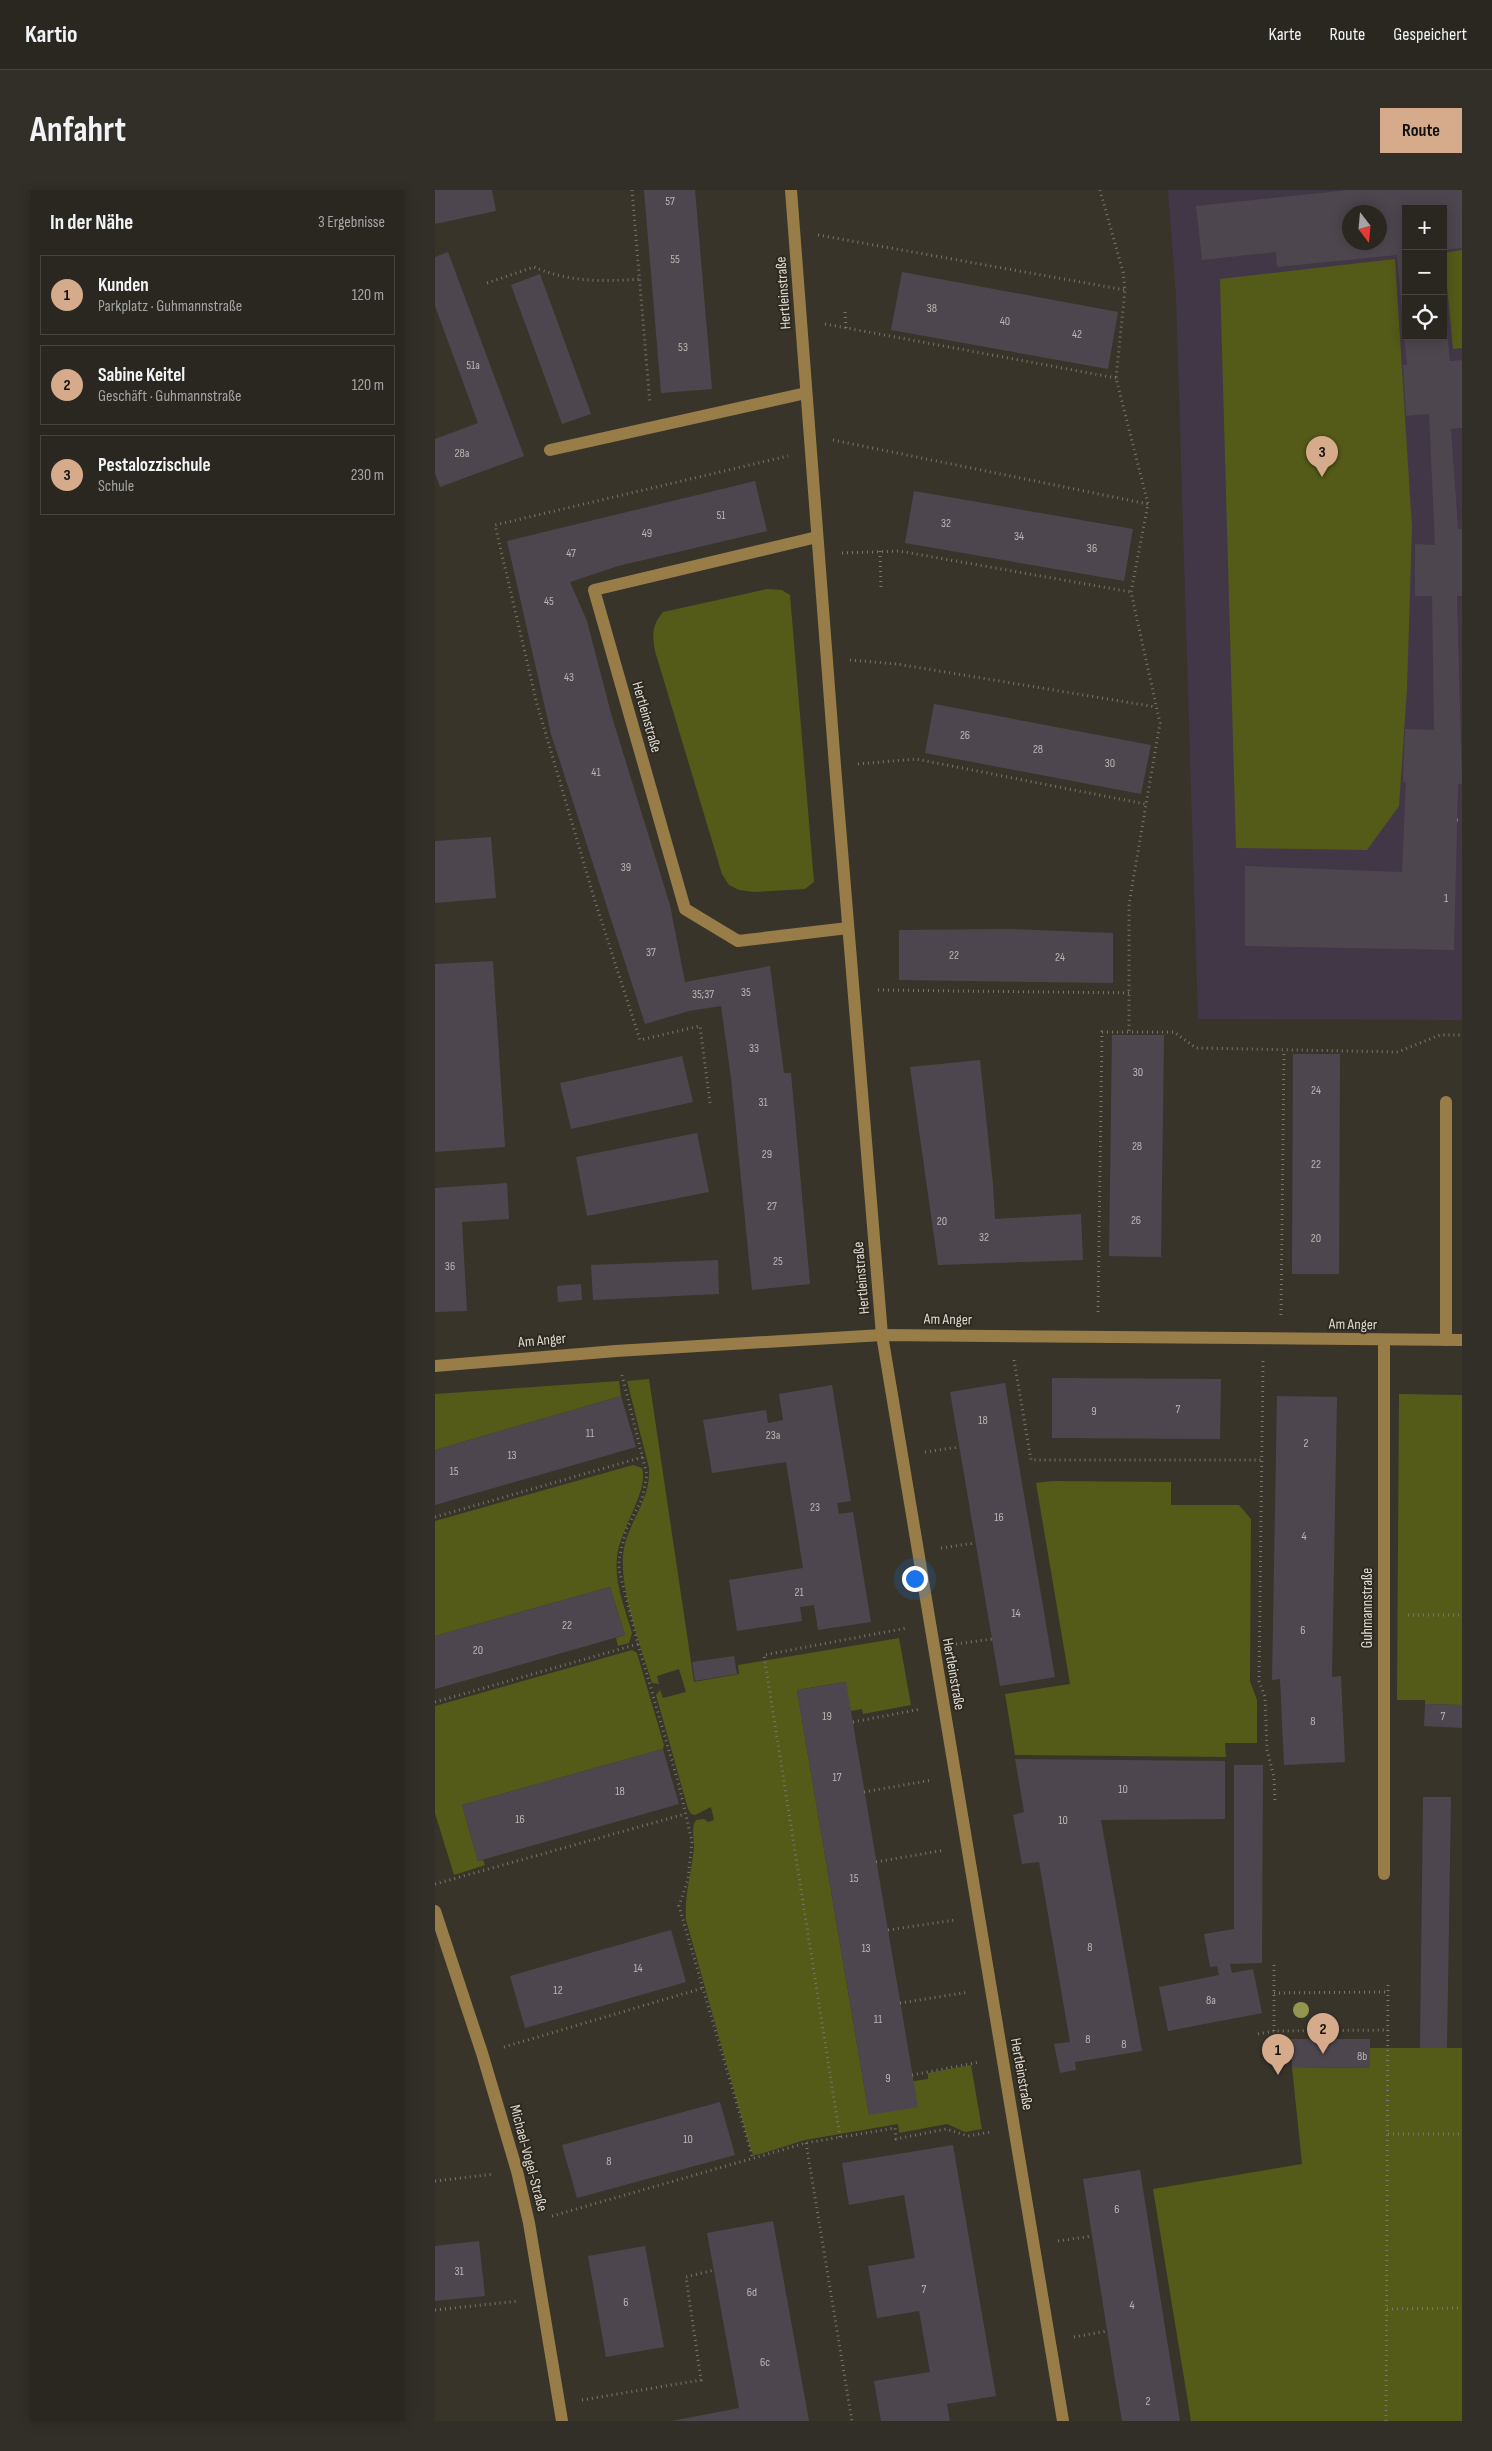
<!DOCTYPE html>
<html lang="de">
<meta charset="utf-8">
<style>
body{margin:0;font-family:"Sofia Sans Condensed",sans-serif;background:#322f29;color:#f1f3f6}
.controls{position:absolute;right:15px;top:15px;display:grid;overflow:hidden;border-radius:0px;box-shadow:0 2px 12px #0003}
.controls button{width:45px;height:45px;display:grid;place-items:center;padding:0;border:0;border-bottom:1px solid #46443e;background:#2a2720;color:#f1f3f6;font:25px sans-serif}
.compass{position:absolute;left:907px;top:15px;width:45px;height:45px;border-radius:50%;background:#2a2720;box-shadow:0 2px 12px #0003;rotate:164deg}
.you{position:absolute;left:479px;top:1388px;width:18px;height:18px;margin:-12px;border:4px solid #fff;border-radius:50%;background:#1a73e8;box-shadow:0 0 0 8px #1a73e833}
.badge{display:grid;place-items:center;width:32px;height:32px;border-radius:50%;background:#d6ab8b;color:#111;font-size:16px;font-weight:700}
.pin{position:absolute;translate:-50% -41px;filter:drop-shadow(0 1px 2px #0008)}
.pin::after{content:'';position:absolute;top:26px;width:18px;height:15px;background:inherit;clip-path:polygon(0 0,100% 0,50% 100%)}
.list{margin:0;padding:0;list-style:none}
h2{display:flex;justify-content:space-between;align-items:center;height:65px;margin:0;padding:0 20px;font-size:21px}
h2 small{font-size:16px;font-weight:400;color:#a5a5a5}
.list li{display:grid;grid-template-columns:32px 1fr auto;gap:15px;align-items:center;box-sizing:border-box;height:80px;margin:0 10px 10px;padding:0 10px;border:1px solid #46443e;border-radius:0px}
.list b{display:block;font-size:19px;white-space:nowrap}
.list p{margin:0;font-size:16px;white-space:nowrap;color:#a5a5a5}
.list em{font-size:16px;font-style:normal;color:#a5a5a5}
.icon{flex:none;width:28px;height:28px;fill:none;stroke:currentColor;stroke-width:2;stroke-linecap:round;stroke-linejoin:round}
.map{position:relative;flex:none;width:1027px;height:2231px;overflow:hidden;border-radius:0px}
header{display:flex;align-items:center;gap:30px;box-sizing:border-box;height:70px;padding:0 25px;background:#2a2720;border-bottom:1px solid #46443e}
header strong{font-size:24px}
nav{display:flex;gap:28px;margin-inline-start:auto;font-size:18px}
.intro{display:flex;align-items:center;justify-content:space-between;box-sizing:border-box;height:120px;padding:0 30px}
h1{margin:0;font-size:35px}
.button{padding:12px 22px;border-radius:0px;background:#d6ab8b;color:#111;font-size:18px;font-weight:700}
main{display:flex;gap:30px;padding:0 30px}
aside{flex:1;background:#2a2720;border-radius:0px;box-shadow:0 2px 12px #0003}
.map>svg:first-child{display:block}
</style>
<header>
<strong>Kartio</strong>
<nav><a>Karte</a><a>Route</a><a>Gespeichert</a></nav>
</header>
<div class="intro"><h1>Anfahrt</h1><a class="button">Route</a></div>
<main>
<aside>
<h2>In der Nähe<small>3 Ergebnisse</small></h2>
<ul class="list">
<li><span class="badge">1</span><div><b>Kunden</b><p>Parkplatz · Guhmannstraße</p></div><em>120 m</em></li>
<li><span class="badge">2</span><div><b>Sabine Keitel</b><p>Geschäft · Guhmannstraße</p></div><em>120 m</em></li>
<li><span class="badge">3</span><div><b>Pestalozzischule</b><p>Schule</p></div><em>230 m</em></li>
</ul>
</aside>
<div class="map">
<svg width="1027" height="2231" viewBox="0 0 1027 2231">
<rect width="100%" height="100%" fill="#38342a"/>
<path fill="#423747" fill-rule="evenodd" d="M733,0H1027V830L763,829L741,106ZM971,19H1008V146H971ZM914,22H944V52H914Z"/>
<g fill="#545a18">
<path d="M1027,60V158L1018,159L1009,63Z"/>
<path d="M960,69L977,337L972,499L964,616L932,660L801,658L785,89Z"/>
<path d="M332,399L347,400L355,405L379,692L370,699L319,702L304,700L294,695L287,684L220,461C217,444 217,435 228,422Z"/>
<path d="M214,1189L259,1492L304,1484L303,1475L464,1448L476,1515L428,1524L427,1519L416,1521L410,1492L362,1500L434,1925L479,1891L493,1889V1883L536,1875L547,1939L530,1942L512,1934L464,1943L463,1934L370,1950L325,1964L319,1965L316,1961L251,1730C249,1705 257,1681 259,1657C259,1648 256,1637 261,1630L269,1629L273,1632L279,1630L276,1617L260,1625L256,1624L253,1619L221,1505L225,1500L228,1508L251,1502L244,1479L222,1486L224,1494L217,1493C206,1457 182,1394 189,1358C195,1329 216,1309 214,1278L192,1191Z"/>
<path d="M184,1191L186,1206L0,1260V1204Z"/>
<path d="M964,1204L1027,1205V1515L990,1514V1510H962Z"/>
<path d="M198,1275L207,1278C214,1302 185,1338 182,1367C179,1393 190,1418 197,1443L194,1453L183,1456L181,1448L190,1445L175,1397L0,1446V1331Z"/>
<path d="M617,1291L736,1292V1315H804L816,1329L815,1491L822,1510V1553H790L791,1567L580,1565L570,1504L635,1494L601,1293Z"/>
<path d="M197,1460L202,1463L229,1555L228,1559L27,1615L43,1671L48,1670L50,1675L19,1685L0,1623V1516Z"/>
<path d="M935,1858H1027V2231H756L718,1999L867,1974L857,1877L935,1878Z"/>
</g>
<g fill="#4e464e" fill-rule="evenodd">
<path d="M0,0H57L61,21L0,34Z"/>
<path d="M209,0H260L277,199L226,203Z"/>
<path d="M913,0H1027V58L1008,60V19H971V146H1008L1010,121L1015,171L1027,170V238L1016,239L1023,339H1027V406H1022L1027,594H1023L1019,760L810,756V676L967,682L971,592H968L970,539L999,540L997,406H980V354L1000,355L994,224L971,226L968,175H972L962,65L842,77L841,62L767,70L761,16ZM914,22H944V52H914Z"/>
<path d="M13,62L89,266L5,297L0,283V249L43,233L0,116V67Z"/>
<path d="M467,82L683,122L673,179L456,140Z"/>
<path d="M105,84L156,224L127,234L76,95Z"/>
<path d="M320,291L332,341L183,376L135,392L152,431L177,527L235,715L250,792L335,776L349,883H356L375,1094L317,1100L296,888L286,816L254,821L210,834L116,544L72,351Z"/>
<path d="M479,301L698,339L689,391L470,353Z"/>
<path d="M499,514L716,555L706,604L490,563Z"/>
<path d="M56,647L61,708L0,713V651Z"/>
<path d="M574,739L678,743V793L464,790V740Z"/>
<path d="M58,771L70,957L0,962V774Z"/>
<path d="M677,845H729L726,1067L674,1066Z"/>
<path d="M858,864H905L904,1084H857Z"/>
<path d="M247,866L258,912L136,939L125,893Z"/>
<path d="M545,870L558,994L560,1029L646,1024L648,1070L503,1075L475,877Z"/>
<path d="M262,943L274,1002L152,1026L141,967Z"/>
<path d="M72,993L74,1029L27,1032L32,1121L0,1122V998Z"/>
<path d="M283,1070L284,1104L158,1110L156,1075Z"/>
<path d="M146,1094L147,1110L123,1112L122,1096Z"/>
<path d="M617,1188L786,1189L785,1249L617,1248Z"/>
<path d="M570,1193L620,1487L565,1496L515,1202Z"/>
<path d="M397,1195L416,1311L402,1313L404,1324L418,1322L436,1432L383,1440L379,1415L365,1417L367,1431L302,1441L294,1390L368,1378L351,1272L277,1283L268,1230L331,1220L333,1233L348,1230L344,1204Z"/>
<path d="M186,1206L201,1257L0,1315V1260Z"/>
<path d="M842,1206L902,1207L897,1487L906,1486L910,1572L849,1575L845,1489L837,1490Z"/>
<path d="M175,1397L190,1445L0,1499V1446Z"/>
<path d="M299,1466L302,1484L260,1491L257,1472Z"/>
<path d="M411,1492L483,1917L434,1925L362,1500Z"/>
<path d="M990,1514L1027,1515V1538L989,1536Z"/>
<path d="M228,1559L244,1614L43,1671L27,1615Z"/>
<path d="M580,1569L790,1571V1629L666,1630L707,1861L640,1872L641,1880L625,1883L619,1854L635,1852L604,1672L587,1674L578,1625L589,1622Z"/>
<path d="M799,1575H828L827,1773L795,1774L797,1783L818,1779L827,1823L733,1841L724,1797L784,1785L782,1776L775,1777L769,1744L799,1739Z"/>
<path d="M988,1607H1016L1012,1858H985Z"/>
<path d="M236,1740L251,1792L90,1838L75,1786Z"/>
<path d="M856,1849H935V1878L857,1877Z"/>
<path d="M285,1912L300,1965L142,2008L127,1955Z"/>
<path d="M518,1955L561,2206L512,2214L515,2231H446L439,2191L495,2182L484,2121L442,2128L433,2076L480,2068L469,2005L414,2015L407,1973Z"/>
<path d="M705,1980L721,2081L745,2231H687L680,2190L648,1989Z"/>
<path d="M338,2031L374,2231H237L304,2218L272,2043Z"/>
<path d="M44,2051L50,2106L0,2111V2056Z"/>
<path d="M210,2056L229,2157L171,2167L153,2066Z"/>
</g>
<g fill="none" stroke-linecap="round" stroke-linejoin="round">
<g stroke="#79766d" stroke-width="3" stroke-dasharray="1 4" stroke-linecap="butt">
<path d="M197,0L215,214"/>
<path d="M665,0L688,82L690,100L681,188L713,314L696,402L725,533L694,714V841"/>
<path d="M383,45L690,100"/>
<path d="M52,93L99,77C133,92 169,92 205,89"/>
<path d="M410,122L411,138"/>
<path d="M390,134L681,188"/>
<path d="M398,250L713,314"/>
<path d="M445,361L446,398"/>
<path d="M407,363L464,361L696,402"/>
<path d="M415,470L462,474L721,517"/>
<path d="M423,574L481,569L710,614"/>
<path d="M1022,630H1027"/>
<path d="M443,800L695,803"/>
<path d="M275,913L265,836L205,850L160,711L102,514L60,335L353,266"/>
<path d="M663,1122L667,842H739L761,858L963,862L1005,845H1027"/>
<path d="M846,1125L849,860"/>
<path d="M579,1170L596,1270H827"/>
<path d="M828,1171L824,1491L830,1507L832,1560L839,1587L840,1614"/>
<path d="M187,1185L212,1285L207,1309L191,1340L184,1369V1380L203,1454L244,1595L257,1652L253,1689L244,1716L318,1969"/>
<path d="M490,1262L524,1257"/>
<path d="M0,1327L208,1267"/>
<path d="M506,1358L540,1353"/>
<path d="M973,1425H1027"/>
<path d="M521,1454L557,1449"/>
<path d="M0,1512L203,1454"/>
<path d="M418,1532L486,1519"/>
<path d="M429,1602L497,1590"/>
<path d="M441,1672L510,1660"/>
<path d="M0,1694L250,1624"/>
<path d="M453,1740L520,1730"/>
<path d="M839,1803L952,1802"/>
<path d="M465,1813L534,1802"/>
<path d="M839,1841V1773"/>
<path d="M823,1844L839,1841L953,1840"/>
<path d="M69,1857L268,1798"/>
<path d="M477,1885L545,1872"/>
<path d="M953,1944H1027"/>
<path d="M405,1947L329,1465L472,1438"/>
<path d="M371,1953L417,2231"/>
<path d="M0,1991L59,1984"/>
<path d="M117,2026L371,1953L460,1938L461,1949L511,1939L533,1946L556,1942"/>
<path d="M623,2051L657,2046"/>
<path d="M952,2119L1027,2118"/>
<path d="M0,2120L84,2111"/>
<path d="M639,2147L672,2141"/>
<path d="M147,2210L266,2190L251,2087L279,2080"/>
<path d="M951,2231L953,1792"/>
</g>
<g stroke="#997d49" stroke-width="12">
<path d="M356,0L400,576L447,1145L628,2231"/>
<path d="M115,260L371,203"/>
<path d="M382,347L159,400L250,719L303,751L413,738"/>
<path d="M1011,912V1150"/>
<path d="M949,1151V1684"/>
<path d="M0,1176L181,1161L447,1145L1027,1150"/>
<path d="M0,1721L47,1863L82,1981L94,2033L127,2231"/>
</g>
</g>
<circle fill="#929650" cx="866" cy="1820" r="8"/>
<g text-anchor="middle" stroke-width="4" stroke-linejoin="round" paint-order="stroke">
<g font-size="12" fill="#bab6b3">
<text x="235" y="15">57</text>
<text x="240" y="73">55</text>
<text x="497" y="122">38</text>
<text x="570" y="135">40</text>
<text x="642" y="148">42</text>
<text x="248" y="161">53</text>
<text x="38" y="179">51a</text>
<text x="27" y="267">28a</text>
<text x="286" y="329">51</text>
<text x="511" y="337">32</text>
<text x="212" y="347">49</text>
<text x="584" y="350">34</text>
<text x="657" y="362">36</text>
<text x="136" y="367">47</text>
<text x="114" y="415">45</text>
<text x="134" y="491">43</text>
<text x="530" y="549">26</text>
<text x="603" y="563">28</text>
<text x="675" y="577">30</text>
<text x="161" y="586">41</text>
<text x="191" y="681">39</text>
<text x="1011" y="712">1</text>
<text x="216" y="766">37</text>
<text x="519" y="769">22</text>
<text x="625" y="771">24</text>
<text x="311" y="806">35</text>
<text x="268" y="808">35;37</text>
<text x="319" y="862">33</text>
<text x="703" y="886">30</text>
<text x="881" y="904">24</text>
<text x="328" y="916">31</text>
<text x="702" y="960">28</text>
<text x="332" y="968">29</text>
<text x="881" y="978">22</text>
<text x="337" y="1020">27</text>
<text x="701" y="1034">26</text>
<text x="507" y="1035">20</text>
<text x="549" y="1051">32</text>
<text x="881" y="1052">20</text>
<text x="343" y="1075">25</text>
<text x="15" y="1080">36</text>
<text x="743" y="1223">7</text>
<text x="659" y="1225">9</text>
<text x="548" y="1234">18</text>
<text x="155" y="1247">11</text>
<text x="338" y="1249">23a</text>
<text x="871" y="1257">2</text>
<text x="77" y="1269">13</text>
<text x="19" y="1285">15</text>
<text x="380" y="1321">23</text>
<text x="564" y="1331">16</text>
<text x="869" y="1350">4</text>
<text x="364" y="1406">21</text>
<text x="581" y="1427">14</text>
<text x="132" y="1439">22</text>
<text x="868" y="1444">6</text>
<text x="43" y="1464">20</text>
<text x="392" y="1530">19</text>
<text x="1008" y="1530">7</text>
<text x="878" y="1535">8</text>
<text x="402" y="1591">17</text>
<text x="688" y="1603">10</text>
<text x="185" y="1605">18</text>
<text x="85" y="1633">16</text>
<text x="628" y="1634">10</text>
<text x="419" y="1692">15</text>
<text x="655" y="1761">8</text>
<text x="431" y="1762">13</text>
<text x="203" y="1782">14</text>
<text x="123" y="1804">12</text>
<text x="776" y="1814">8a</text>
<text x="443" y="1833">11</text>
<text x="653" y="1853">8</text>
<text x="689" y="1858">8</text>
<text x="927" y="1870">8b</text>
<text x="453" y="1892">9</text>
<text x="253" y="1953">10</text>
<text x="174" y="1975">8</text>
<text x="682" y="2023">6</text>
<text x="24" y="2085">31</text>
<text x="489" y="2103">7</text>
<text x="317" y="2106">6d</text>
<text x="191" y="2116">6</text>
<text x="697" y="2119">4</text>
<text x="330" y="2176">6c</text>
<text x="713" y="2215">2</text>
</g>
<g font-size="15" fill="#dedbd5" stroke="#2e2a20">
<text transform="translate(348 103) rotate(-94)" y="5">Hertleinstraße</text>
<text transform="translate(212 527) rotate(74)" y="5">Hertleinstraße</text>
<text transform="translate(426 1088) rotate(-95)" y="5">Hertleinstraße</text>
<text transform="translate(513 1129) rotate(1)" y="5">Am Anger</text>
<text transform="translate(918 1134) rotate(1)" y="5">Am Anger</text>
<text transform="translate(107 1150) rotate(-5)" y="5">Am Anger</text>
<text transform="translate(932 1418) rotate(-90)" y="5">Guhmannstraße</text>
<text transform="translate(519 1484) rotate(80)" y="5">Hertleinstraße</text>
<text transform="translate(587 1884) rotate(80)" y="5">Hertleinstraße</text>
<text transform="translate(94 1968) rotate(75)" y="5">Michael-Vogel-Straße</text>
</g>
</g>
</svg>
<div class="controls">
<button>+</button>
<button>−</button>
<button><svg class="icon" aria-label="locate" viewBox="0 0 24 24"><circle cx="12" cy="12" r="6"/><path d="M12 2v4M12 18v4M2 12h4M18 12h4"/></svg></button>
</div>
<svg class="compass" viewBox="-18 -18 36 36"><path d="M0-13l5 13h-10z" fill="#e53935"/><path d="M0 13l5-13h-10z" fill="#a5a5a5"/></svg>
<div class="you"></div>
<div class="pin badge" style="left:843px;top:1885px">1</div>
<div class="pin badge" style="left:888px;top:1864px">2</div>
<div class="pin badge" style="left:887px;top:287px">3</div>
</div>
</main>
